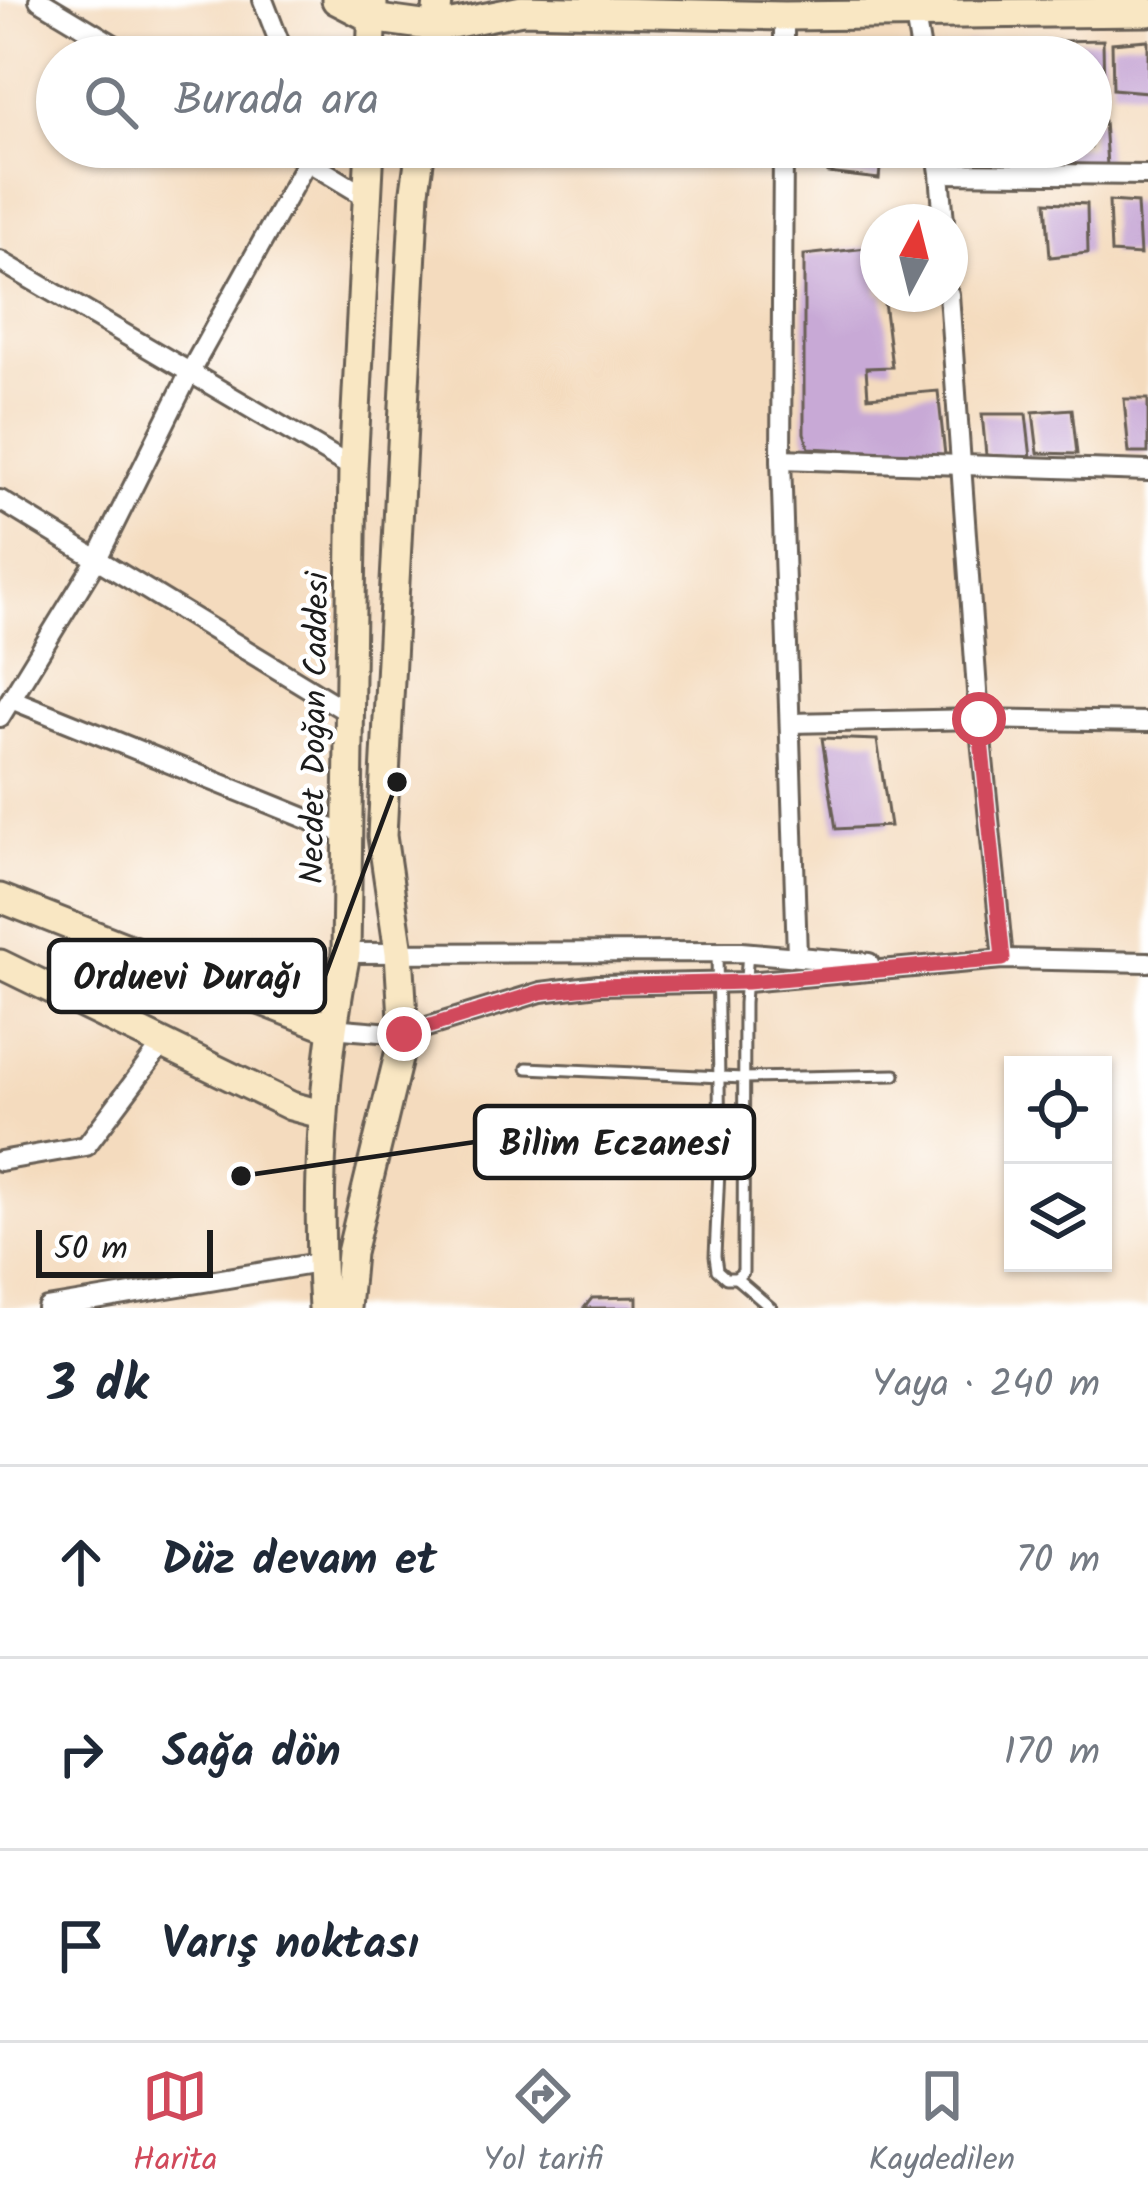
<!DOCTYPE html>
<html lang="tr">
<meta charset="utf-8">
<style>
body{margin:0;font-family:Kalam,sans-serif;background:#f6f6f7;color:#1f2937}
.controls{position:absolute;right:36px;bottom:36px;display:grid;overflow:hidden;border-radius:0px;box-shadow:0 3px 9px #0004}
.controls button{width:108px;height:108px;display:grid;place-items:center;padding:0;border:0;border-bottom:3px solid #e0e1e3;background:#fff;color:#1f2937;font:60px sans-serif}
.compass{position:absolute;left:860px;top:204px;width:108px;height:108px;border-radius:50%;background:#fff;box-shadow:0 3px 9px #0004;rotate:7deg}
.scale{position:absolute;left:36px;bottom:30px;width:177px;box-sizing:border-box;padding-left:12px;border:6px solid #1c1c1c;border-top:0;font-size:33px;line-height:42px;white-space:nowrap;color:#1c1c1c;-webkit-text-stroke:9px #fff;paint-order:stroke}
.stop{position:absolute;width:36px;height:36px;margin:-27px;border:9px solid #d1495b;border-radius:50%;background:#fff}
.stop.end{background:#d1495b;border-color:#fff;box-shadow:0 3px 12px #0008}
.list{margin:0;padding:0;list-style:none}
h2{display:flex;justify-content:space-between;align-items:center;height:156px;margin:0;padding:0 48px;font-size:51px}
h2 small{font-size:39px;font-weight:400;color:#747a83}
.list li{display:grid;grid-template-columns:78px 1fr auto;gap:36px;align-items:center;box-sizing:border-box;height:192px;padding:0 48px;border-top:3px solid #e0e1e3}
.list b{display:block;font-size:45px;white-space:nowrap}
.list em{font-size:39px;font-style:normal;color:#747a83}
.icon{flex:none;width:66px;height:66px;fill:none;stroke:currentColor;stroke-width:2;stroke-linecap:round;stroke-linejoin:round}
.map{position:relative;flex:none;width:1148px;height:1308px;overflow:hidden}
.search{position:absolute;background:#fff;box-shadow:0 3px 9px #0004;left:36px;right:36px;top:36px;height:132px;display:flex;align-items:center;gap:30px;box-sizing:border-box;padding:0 42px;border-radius:66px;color:#747a83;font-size:45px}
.sheet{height:732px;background:#fff}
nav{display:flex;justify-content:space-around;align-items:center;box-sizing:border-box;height:168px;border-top:3px solid #e0e1e3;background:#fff;font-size:33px;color:#747a83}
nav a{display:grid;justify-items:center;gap:6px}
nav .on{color:#d1495b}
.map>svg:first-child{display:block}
</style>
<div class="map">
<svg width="1148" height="1308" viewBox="0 0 1148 1308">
<rect width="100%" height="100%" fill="#fff"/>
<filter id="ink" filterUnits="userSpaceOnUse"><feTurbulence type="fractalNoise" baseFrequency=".00833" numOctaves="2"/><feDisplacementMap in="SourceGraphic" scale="24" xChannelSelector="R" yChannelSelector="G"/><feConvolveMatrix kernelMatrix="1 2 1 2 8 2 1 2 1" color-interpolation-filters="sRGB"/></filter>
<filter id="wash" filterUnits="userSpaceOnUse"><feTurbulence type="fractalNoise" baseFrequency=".004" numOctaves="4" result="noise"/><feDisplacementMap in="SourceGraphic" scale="48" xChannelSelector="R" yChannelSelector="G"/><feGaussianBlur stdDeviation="2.7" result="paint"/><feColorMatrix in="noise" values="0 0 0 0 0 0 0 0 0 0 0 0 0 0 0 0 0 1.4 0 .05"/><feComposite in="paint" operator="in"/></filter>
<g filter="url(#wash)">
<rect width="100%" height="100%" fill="#f4dbbe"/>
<g id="blocks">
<g fill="#c8a9d6">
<path d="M1103,40L1104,93H1091V57H967L966,43Z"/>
<path d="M1148,40V92L1113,89L1112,43Z"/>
<path d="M1091,121H1104L1107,166L978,160L977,147H1091Z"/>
<path d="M831,147H882L879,179L828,173Z"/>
<path d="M1109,201L1137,203L1140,255L1111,253Z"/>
<path d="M1046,202L1087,204L1088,253L1050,257Z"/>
<path d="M876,247L878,294H883L892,367L866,368L868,397L938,391L945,455L809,448L804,433V255Z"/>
<path d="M1124,399H1148V453H1129Z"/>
<path d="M1072,409L1077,454L1038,453L1033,412Z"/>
<path d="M982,414H1026L1031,458L986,455Z"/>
<path d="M822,738L877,740L890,826L836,829Z"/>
<path d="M637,1297V1308H584L592,1298Z"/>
</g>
</g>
</g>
<g filter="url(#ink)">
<use href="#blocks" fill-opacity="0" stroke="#685f55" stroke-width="3"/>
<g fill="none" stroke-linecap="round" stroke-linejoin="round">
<g stroke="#685f55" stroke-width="15">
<g id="lane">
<path d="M717,952L720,1149L715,1256L717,1270L726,1278H736L743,1272L744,1003L748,952"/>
<path d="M527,1068L743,1078L895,1075"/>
<path d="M736,1278L771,1308"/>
</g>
</g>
<g stroke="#685f55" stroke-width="24">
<g id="street">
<path d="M39,0L134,57"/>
<path d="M263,0L285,57"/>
<path d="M915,16L922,57"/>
<path d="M784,57V16"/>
<path d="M284,147L370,199"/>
<path d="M783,147L781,459L797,955"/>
<path d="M936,147L940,173L1148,175"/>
<path d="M940,173L944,222"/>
<path d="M0,261L353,468"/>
<path d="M949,294L979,719L1003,959"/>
<path d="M781,459L1148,471"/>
<path d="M0,500L351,714"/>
<path d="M11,699L345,834"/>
<path d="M0,717L97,559L190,372L307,161"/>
<path d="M790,723L979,719L1148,722"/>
<path d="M346,953L741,952L869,963"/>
<path d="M331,1028L404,1034L541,992L598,985L747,982L1003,959L1148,962"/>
<path d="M0,1161L86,1146L164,1042"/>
<path d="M47,1308L324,1262"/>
</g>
</g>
<g stroke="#685f55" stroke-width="33">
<g id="secondary">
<path d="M336,0L371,18L437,27L522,10L784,16L1148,12"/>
<path d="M371,57L373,4"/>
<path d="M433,57L438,0"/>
<path d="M0,898L331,1028"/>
<path d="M0,964L291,1106L321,1114"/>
<path d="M323,1308C316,1189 322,1070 346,953L353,468L370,147"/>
<path d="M346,1308L351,1253L404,1034L399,952L382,836L415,191L421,147"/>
</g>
</g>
<use href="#lane" stroke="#fff" stroke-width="9"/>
<use href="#street" stroke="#fff" stroke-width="18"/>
<use href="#secondary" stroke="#f9e7c3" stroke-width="27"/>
</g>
</g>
<g fill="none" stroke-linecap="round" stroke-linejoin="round" filter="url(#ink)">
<path stroke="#d1495b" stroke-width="15" d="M404,1034L541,992L598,986L747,982L1003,959L979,719"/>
</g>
<g text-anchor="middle" stroke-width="9" stroke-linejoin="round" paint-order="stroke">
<g font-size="33" fill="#1c1c1c" stroke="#fff">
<text transform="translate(313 728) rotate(-89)" y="12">Necdet Doğan Caddesi</text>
</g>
</g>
<path fill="none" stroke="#1c1c1c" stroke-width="4.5" d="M397 782L325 976M241 1176L475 1142"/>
<g fill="#1c1c1c" stroke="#fff" stroke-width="4.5">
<circle cx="397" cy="782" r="12"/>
<circle cx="241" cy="1176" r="12"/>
</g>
<g fill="#fff" stroke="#1c1c1c" stroke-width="4.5">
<rect x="49" y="940" width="276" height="72" rx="12"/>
<rect x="475" y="1106" width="279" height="72" rx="12"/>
</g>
<g font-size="36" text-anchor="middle" font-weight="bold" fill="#1c1c1c">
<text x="187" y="989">Orduevi Durağı</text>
<text x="615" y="1155">Bilim Eczanesi</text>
</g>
</svg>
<div class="controls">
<button><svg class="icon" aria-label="locate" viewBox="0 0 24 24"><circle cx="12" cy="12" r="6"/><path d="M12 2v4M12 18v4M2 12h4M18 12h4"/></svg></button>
<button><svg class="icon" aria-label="layers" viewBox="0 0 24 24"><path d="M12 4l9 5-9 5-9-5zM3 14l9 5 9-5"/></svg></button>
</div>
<svg class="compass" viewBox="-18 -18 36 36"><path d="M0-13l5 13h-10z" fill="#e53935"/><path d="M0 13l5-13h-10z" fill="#747a83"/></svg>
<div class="scale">50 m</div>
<div class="stop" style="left:979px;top:719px"></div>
<div class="stop end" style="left:404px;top:1034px"></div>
<div class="search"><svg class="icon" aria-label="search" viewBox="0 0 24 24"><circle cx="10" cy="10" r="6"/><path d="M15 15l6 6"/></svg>Burada ara</div>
</div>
<section class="sheet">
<h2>3 dk<small>Yaya · 240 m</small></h2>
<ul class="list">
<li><svg class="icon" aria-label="ahead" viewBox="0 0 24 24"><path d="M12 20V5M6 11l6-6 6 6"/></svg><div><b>Düz devam et</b></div><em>70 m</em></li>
<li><svg class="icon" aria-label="right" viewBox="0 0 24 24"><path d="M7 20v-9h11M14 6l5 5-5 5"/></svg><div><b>Sağa dön</b></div><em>170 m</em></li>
<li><svg class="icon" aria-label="arrive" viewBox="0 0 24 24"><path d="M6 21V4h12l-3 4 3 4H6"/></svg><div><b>Varış noktası</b></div></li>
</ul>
</section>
<nav>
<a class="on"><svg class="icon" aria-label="map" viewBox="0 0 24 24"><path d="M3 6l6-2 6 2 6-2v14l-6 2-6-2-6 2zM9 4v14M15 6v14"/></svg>Harita</a>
<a><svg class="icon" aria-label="directions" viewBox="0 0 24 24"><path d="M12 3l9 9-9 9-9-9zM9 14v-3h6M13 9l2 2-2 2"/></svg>Yol tarifi</a>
<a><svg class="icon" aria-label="saved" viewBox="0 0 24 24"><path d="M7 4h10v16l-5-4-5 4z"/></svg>Kaydedilen</a>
</nav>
